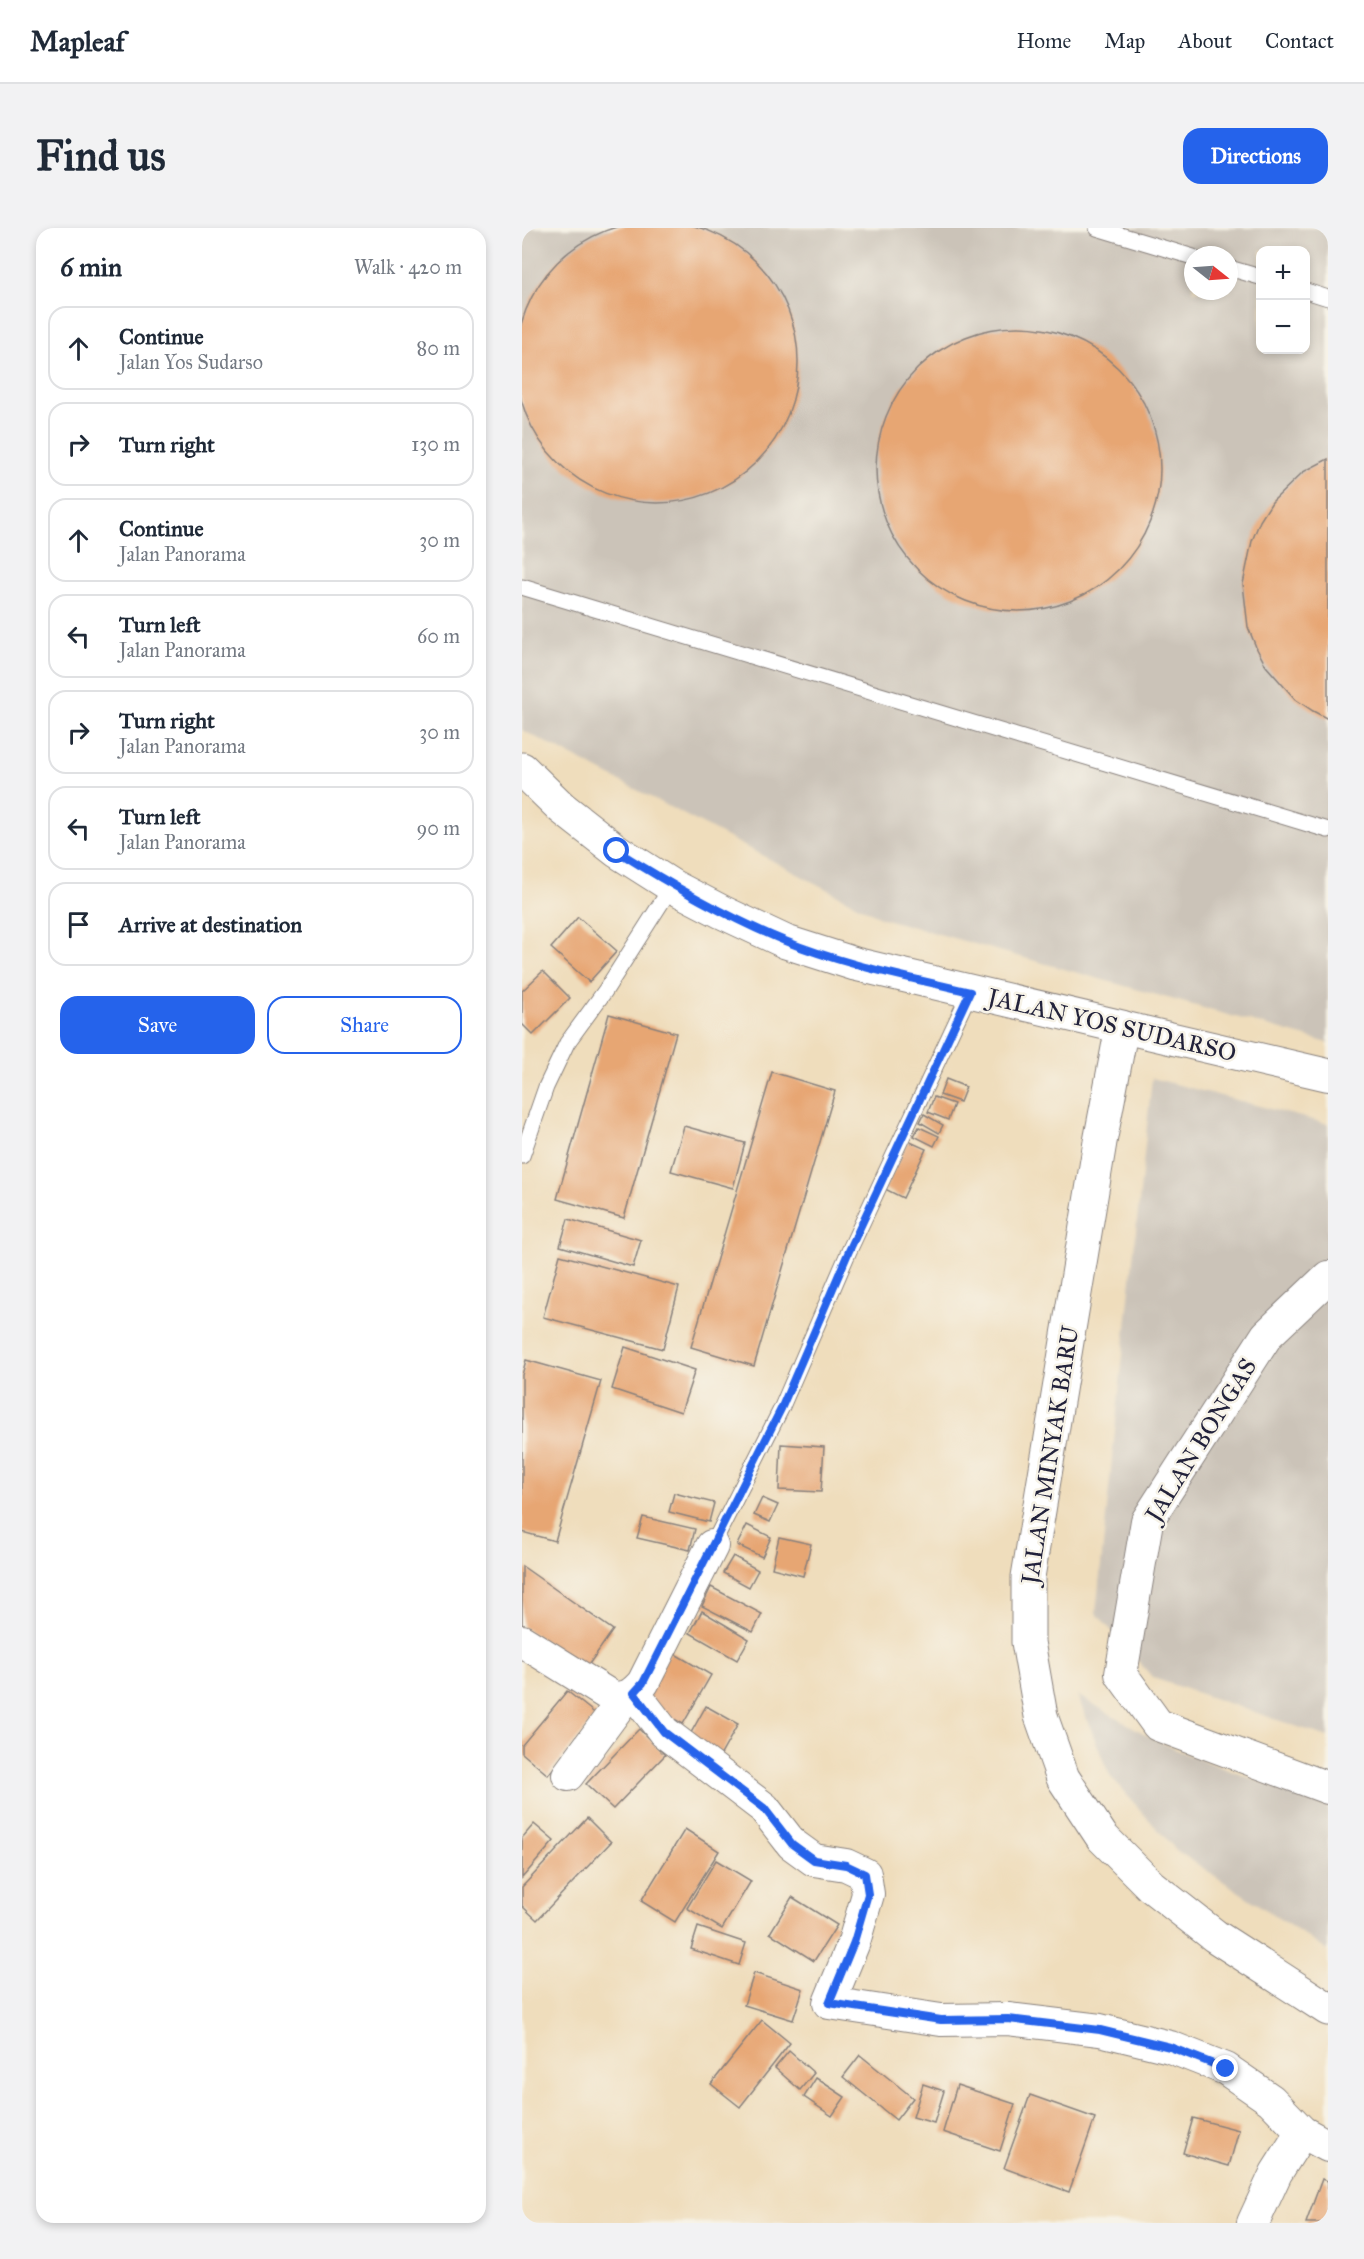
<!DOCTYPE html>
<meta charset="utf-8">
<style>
body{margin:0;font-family:"IM FELL Great Primer",serif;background:#f2f2f3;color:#1f2937}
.controls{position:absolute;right:18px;top:18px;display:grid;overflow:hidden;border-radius:12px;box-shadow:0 3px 9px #0003}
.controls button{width:54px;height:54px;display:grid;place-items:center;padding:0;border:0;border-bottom:2px solid #e0e1e3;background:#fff;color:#1f2937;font:30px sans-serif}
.compass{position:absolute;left:662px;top:18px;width:54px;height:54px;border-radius:50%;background:#fff;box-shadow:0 3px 9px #0003;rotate:107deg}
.stop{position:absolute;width:18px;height:18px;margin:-14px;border:4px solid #2563eb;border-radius:50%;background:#fff}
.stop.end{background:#2563eb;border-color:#fff;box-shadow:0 2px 6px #0008}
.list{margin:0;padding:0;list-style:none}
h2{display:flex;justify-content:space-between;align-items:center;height:78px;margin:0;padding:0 24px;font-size:26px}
h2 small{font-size:20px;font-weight:400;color:#747a83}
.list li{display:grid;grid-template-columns:39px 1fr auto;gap:18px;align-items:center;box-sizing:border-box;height:84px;margin:0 12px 12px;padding:0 12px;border:2px solid #e0e1e3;border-radius:18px}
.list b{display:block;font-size:22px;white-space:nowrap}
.list p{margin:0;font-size:20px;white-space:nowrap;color:#747a83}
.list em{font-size:20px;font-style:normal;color:#747a83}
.actions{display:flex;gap:12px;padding:18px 24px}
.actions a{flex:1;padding:14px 0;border:2px solid #2563eb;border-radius:18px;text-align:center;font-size:21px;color:#2563eb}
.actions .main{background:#2563eb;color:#fff}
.icon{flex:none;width:33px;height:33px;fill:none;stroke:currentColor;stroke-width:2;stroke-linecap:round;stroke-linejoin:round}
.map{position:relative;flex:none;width:806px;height:1995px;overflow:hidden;border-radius:18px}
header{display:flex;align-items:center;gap:36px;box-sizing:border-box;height:84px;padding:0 30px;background:#fff;border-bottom:2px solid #e0e1e3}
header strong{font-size:28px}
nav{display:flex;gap:33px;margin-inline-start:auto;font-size:21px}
.intro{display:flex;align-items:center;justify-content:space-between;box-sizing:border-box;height:144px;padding:0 36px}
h1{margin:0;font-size:42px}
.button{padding:15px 27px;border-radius:18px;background:#2563eb;color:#fff;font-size:21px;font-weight:700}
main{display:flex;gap:36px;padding:0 36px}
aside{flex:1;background:#fff;border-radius:18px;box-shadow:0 3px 9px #0003}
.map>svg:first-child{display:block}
</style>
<header>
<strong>Mapleaf</strong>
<nav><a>Home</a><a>Map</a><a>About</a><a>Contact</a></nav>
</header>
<div class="intro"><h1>Find us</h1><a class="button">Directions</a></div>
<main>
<aside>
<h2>6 min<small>Walk · 420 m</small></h2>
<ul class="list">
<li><svg class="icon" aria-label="ahead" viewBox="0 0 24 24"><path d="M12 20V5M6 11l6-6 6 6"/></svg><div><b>Continue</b><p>Jalan Yos Sudarso</p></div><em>80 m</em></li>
<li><svg class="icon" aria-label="right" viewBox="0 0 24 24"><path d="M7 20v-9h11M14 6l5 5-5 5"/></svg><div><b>Turn right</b></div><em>130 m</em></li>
<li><svg class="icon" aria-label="ahead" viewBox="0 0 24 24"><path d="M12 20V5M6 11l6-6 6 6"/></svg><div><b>Continue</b><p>Jalan Panorama</p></div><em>30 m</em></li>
<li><svg class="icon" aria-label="left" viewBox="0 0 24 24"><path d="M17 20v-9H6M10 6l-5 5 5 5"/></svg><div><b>Turn left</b><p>Jalan Panorama</p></div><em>60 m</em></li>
<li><svg class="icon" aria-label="right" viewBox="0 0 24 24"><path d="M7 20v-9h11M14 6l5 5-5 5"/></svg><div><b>Turn right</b><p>Jalan Panorama</p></div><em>30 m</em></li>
<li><svg class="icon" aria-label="left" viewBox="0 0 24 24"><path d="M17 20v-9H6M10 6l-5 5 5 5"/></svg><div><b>Turn left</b><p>Jalan Panorama</p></div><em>90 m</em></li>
<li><svg class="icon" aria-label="arrive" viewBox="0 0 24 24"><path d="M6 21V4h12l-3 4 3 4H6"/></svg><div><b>Arrive at destination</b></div></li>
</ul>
<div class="actions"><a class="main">Save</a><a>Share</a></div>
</aside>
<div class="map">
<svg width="806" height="1995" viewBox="0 0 806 1995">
<rect width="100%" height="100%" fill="#f7f3e8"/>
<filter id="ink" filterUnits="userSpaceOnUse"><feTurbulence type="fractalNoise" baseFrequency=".0167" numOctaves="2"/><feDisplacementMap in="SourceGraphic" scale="12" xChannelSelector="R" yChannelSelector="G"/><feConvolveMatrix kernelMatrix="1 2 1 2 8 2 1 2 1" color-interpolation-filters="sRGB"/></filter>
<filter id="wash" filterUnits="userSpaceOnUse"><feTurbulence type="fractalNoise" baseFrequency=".008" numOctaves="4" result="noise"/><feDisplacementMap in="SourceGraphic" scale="24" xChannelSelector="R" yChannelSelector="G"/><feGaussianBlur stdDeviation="1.35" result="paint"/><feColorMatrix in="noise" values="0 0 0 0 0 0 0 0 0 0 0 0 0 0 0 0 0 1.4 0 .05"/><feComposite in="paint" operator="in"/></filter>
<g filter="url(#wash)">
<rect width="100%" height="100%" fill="#efddbc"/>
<g fill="#cbc3b8" fill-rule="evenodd">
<path d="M0,0H806V815L360,690L0,502ZM738,22H784V122H738ZM671,27H707V63H671Z"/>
<path d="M630,850L806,896V1509L631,1450L574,1385Z"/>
<path d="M555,1467L630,1510L664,1526L806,1579V1723L654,1622L588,1548Z"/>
</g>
<g id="blocks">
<g fill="#e7a673">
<circle cx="135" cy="134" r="141"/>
<circle cx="496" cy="241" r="142"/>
<path d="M806,231V491L791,483L773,471L744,438L734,419L726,399L721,356L730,313L738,293L750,274L781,244Z"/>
<path d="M56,689L95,723L67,754L29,720Z"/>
<path d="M21,743L48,770L11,807L0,796V763Z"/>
<path d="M87,786L154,805L102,990L35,971Z"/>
<path d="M250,844L313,863L232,1138L169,1119Z"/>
<path d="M424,851L444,859L438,874L418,867Z"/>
<path d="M412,869L432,876L426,892L406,884Z"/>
<path d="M402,886L421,897L417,905L398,894Z"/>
<path d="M162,898L223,915L211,960L149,943Z"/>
<path d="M397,899L417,908L412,918L392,908Z"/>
<path d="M386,913L404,921L381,970L363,961Z"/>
<path d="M46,991L119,1012L111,1039L38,1018Z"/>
<path d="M38,1027L157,1059L141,1121L21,1089Z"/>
<path d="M103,1119L173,1142L159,1184L90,1161Z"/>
<path d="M4,1132L79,1153L33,1313L0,1304V1147Z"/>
<path d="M259,1216L302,1219L299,1264L257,1262Z"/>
<path d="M152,1265L192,1275L187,1294L147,1284Z"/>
<path d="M240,1270L256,1277L248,1294L232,1287Z"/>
<path d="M121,1289L173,1301L168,1322L115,1310Z"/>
<path d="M225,1297L249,1309L240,1329L215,1317Z"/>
<path d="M257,1309L289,1316L281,1348L250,1340Z"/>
<path d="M211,1328L236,1342L227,1359L201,1345Z"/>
<path d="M0,1338L91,1402L63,1442L0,1398Z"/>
<path d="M189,1359L240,1386L231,1404L180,1378Z"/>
<path d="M180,1383L227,1411L215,1432L168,1405Z"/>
<path d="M148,1423L189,1447L161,1496L120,1473Z"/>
<path d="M45,1463L75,1487L26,1547L0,1525V1517Z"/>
<path d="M184,1478L216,1496L197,1530L165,1512Z"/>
<path d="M117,1501L143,1527L91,1581L64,1556Z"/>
<path d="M65,1590L89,1614L15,1692L0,1678V1659Z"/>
<path d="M12,1596L32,1613L0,1650V1610Z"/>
<path d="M163,1601L197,1623L153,1694L119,1673Z"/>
<path d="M194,1632L229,1653L200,1701L165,1680Z"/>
<path d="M270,1669L315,1697L292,1733L248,1705Z"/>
<path d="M176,1699L224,1715L217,1737L169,1721Z"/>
<path d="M232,1745L281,1761L271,1792L222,1777Z"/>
<path d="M240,1792L268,1815L218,1879L189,1856Z"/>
<path d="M267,1823L292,1845L278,1862L253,1840Z"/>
<path d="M338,1827L391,1870L374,1892L321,1849Z"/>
<path d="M294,1850L323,1869L310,1888L282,1869Z"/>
<path d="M401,1856L422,1863L412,1895L391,1889Z"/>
<path d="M435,1857L493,1876L478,1923L421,1904Z"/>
<path d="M508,1867L573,1890L547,1964L482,1940Z"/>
<path d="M671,1890L717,1902L707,1938L661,1925Z"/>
<path d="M800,1951L806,1953V1995H784Z"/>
</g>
</g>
</g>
<g filter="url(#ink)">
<use href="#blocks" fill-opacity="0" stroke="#88807c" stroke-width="1.5"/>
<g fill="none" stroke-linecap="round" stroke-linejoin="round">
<g stroke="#88807c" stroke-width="17">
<g id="lane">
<path d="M575,0L671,29"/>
<path d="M707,40L738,49"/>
<path d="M784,63L806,70"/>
<path d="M0,359L806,602"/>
<path d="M0,928L24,859L45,815L83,763L150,658"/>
<path d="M190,1318L259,1181L327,1023L448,764"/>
</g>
</g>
<g stroke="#88807c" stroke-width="34">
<g id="street">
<path d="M600,799L806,847"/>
<path d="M806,1049L745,1107L625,1293L599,1446L636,1497L806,1560"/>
<path d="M0,1413L90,1469C105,1471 111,1466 121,1455L190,1318"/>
<path d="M112,1465L142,1504L242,1580L270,1616L292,1632L324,1637L343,1646L346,1666L332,1714L307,1775L419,1792L486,1791L578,1802L648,1819L704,1841L749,1872L780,1904L806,1918"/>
<path d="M46,1547L102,1471"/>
<path d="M731,1995L754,1945L780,1904"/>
</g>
</g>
<g stroke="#88807c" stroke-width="35">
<path id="secondary" d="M0,541L40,580L95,623L150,658L200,684L264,714L333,736L600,799L578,914L506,1349V1414L519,1488L541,1550L580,1609L629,1658L693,1708L806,1781"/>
</g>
<use href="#lane" stroke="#fff" stroke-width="15"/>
<use href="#street" stroke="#fff" stroke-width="32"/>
<use href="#secondary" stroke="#fff" stroke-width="33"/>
</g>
</g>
<g fill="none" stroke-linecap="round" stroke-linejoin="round" filter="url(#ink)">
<path stroke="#2563eb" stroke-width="8" d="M95,623C149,657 204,689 263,713C322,737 386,749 448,764L327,1023L259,1181L121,1455L112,1465L142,1504L242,1580L270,1616L292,1632L324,1637L343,1646L346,1666L332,1714L307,1775L419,1792L486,1791L578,1802L648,1819L704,1841"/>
</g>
<g text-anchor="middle" stroke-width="5" stroke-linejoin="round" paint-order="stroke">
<g font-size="24" fill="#22223b" stroke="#f7f3e8">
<text transform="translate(590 797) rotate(13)" y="8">JALAN YOS SUDARSO</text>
<text transform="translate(679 1212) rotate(-58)" y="8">JALAN BONGAS</text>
<text transform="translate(528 1227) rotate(-81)" y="8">JALAN MINYAK BARU</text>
</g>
</g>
</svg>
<div class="controls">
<button>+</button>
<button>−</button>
</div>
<svg class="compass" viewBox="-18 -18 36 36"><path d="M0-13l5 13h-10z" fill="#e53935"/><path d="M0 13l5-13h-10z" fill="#747a83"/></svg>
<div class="stop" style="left:95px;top:623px"></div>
<div class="stop end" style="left:704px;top:1841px"></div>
</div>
</main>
